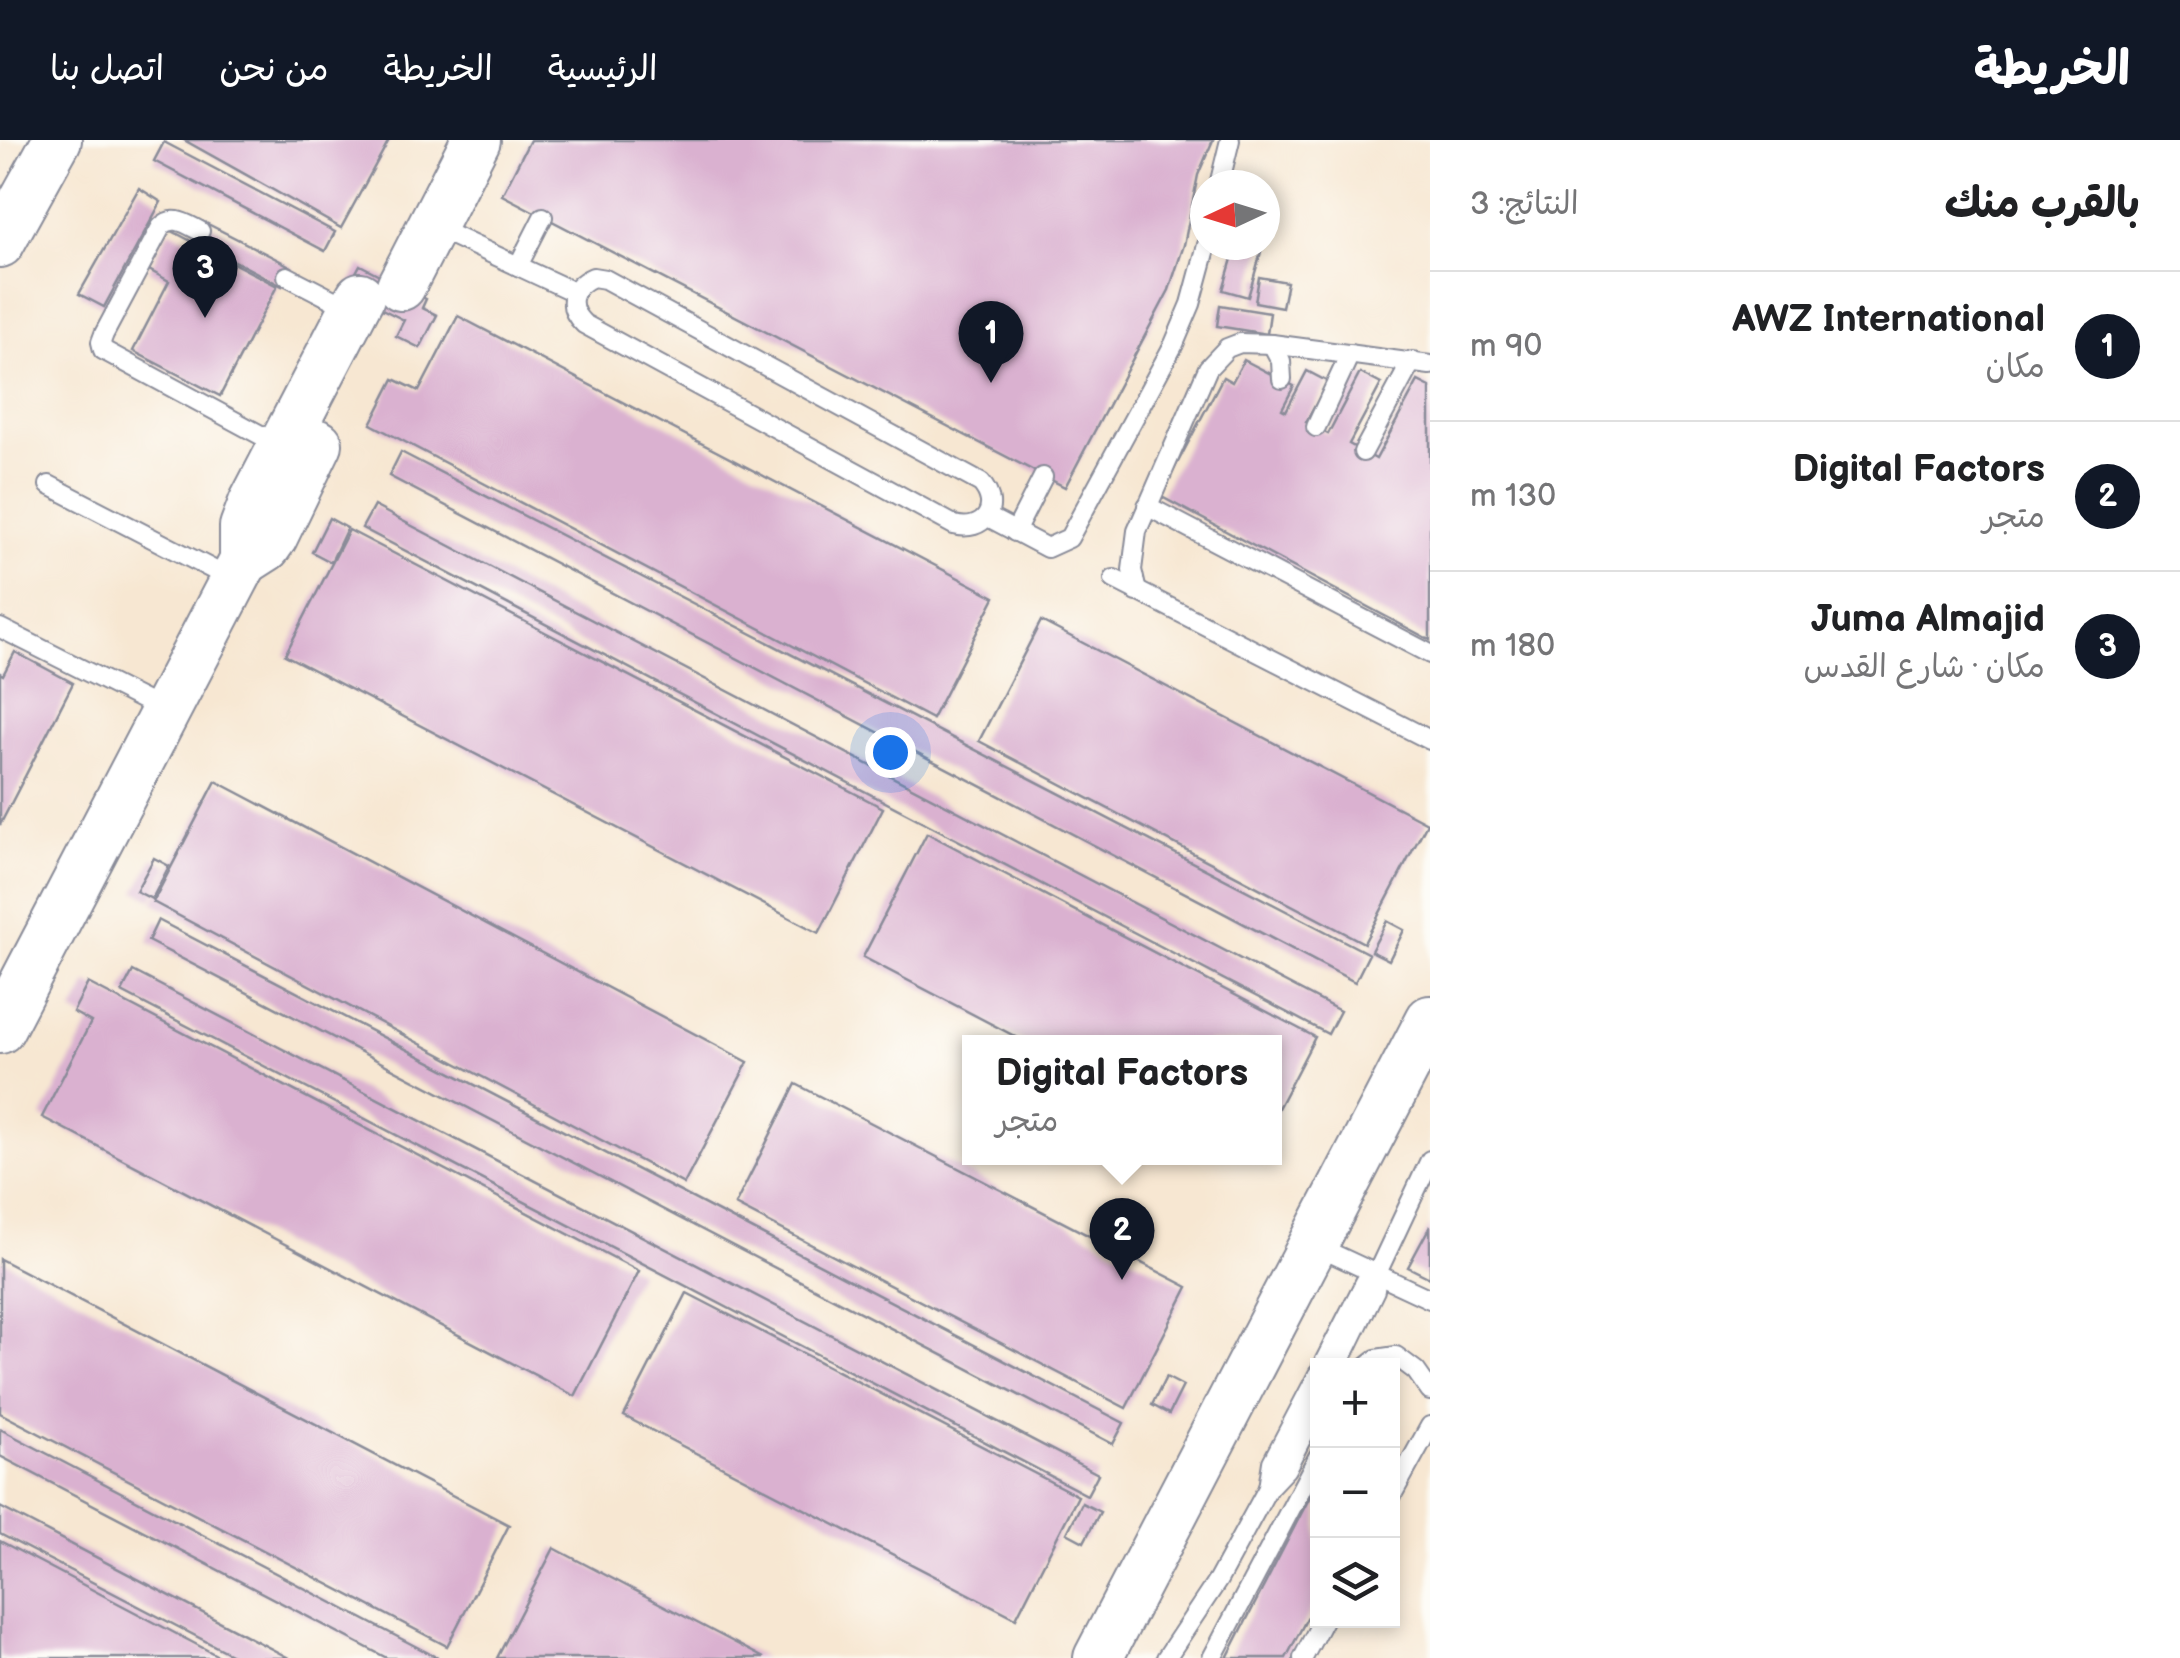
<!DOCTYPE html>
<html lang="ar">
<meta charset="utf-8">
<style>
body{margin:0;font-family:"Balsamiq Sans","Playpen Sans Arabic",sans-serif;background:#f6f6f6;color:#202124;direction:rtl}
.controls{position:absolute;right:30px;bottom:30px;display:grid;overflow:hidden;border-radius:0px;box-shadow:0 5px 15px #0003}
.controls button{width:90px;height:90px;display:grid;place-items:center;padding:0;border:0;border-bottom:2px solid #e0e0e0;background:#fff;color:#202124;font:50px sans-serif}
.compass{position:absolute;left:1190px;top:30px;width:90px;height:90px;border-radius:50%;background:#fff;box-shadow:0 5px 15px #0003;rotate:266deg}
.you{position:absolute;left:890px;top:612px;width:35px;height:35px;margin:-25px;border:8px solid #fff;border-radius:50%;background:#1a73e8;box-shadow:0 0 0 15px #1a73e833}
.badge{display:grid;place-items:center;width:65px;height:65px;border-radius:50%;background:#111827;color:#fff;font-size:32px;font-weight:700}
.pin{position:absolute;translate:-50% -82px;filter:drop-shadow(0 2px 5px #0008)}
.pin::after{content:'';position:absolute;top:52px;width:35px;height:30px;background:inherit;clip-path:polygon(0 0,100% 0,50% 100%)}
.popup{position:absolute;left:962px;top:895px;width:320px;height:130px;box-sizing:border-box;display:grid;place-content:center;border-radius:0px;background:#fff;filter:drop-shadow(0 2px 8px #0005);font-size:32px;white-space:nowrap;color:#757577}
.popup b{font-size:38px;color:#202124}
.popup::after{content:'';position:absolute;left:50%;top:100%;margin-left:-20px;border:20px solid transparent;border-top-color:#fff}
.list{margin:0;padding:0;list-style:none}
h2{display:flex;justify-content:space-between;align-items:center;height:130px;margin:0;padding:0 40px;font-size:42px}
h2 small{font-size:32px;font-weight:400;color:#757577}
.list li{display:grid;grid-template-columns:65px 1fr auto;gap:30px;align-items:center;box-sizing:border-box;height:150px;padding:0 40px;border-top:2px solid #e0e0e0}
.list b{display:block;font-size:38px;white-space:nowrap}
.list p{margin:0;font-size:32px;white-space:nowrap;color:#757577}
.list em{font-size:32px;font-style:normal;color:#757577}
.icon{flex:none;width:55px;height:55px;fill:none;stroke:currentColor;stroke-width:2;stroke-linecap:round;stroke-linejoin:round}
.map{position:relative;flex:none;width:1430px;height:1518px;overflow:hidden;direction:ltr}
header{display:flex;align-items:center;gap:60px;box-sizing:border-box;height:140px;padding:0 50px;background:#111827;color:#fff}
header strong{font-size:48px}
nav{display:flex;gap:55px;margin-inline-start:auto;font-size:35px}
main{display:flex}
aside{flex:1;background:#fff}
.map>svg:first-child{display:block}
</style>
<header>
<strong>الخريطة</strong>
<nav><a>الرئيسية</a><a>الخريطة</a><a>من نحن</a><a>اتصل بنا</a></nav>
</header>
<main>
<aside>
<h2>بالقرب منك<small>النتائج: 3</small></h2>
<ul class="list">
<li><span class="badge">1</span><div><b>AWZ International</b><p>مكان</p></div><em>90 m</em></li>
<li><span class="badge">2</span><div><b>Digital Factors</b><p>متجر</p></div><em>130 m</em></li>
<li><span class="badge">3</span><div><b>Juma Almajid</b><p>مكان · شارع القدس</p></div><em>180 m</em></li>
</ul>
</aside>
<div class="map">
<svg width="1430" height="1518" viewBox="0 0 1430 1518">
<rect width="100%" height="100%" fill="#fdfcf7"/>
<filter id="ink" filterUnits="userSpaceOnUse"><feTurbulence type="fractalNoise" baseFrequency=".01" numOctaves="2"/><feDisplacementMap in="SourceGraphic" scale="20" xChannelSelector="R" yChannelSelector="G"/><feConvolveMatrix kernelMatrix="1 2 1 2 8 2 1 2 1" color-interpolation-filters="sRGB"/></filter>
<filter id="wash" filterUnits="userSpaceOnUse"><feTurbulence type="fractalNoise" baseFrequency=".0048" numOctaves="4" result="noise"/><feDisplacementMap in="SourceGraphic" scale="40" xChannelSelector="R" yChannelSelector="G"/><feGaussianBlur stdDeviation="2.25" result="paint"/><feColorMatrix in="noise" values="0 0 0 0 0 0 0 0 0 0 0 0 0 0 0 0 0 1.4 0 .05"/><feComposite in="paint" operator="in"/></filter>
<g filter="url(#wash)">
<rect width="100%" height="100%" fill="#f7e7d2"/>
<g id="blocks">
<g fill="#dab1d0">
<path d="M184,0H389L341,88Z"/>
<path d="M530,0H1213L1198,35L1184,105L1169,150L1065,347L502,55Z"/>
<path d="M164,2L335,92L325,111L154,21Z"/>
<path d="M139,48L161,62L104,167L79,154Z"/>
<path d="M204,82L292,127L282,146L195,100Z"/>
<path d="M170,90L277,146L220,256L133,211L169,141L149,130Z"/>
<path d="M1236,105H1263L1248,157L1223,150Z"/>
<path d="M360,125L426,159L422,168L437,175L420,208L396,196L404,180L346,151Z"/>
<path d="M1259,137L1287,142L1282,167L1255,162Z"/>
<path d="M1220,165L1270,173L1267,194L1217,186Z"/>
<path d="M458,176L995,457L932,579L371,284L394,239L419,251Z"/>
<path d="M1244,220L1294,246L1282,269L1286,271L1307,231L1328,242L1306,282L1328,294L1360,233L1381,244L1349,304L1376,319L1418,241L1430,247V500L1160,356L1223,237L1232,242Z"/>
<path d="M401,312L1369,814L1355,842L389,336Z"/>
<path d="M374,366L1340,871L1328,894L362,388Z"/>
<path d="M329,378L347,388L331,422L312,412Z"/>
<path d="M349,390L883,668L819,793L285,515Z"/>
<path d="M1041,481L1427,683L1364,803L979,601Z"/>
<path d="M15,512L73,543L0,685V533L3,535Z"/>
<path d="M216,641L748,922L684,1044L153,762Z"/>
<path d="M927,693L1315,897L1274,976V902H1026L863,817Z"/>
<path d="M154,718L169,726L152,759L136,751Z"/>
<path d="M158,780L1124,1283L1113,1304L148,801Z"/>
<path d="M1387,781L1404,790L1389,820L1371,811Z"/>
<path d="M133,831L1098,1334L1087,1355L122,852Z"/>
<path d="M88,843L639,1131L575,1256L42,977L91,882L73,872Z"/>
<path d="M796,944L1188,1147L1126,1268L735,1065Z"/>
<path d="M1430,1086V1138L1408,1127Z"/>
<path d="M0,1119L509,1385L447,1506L0,1273Z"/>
<path d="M687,1153L1078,1356L1016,1478L624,1276Z"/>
<path d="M1166,1237L1183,1246L1169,1274L1152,1265Z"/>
<path d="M0,1289L438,1518H387L0,1316Z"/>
<path d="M1318,1341V1457L1286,1518H1227Z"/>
<path d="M1082,1363L1100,1372L1084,1402L1067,1393Z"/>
<path d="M0,1367L289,1518H238L0,1394Z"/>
<path d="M0,1401L222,1518H0Z"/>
<path d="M554,1408L764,1518H497Z"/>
</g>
</g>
</g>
<g filter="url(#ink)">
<use href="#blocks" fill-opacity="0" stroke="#898b98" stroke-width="2.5"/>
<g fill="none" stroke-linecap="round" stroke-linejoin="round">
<g stroke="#898b98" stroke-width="22">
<g id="lane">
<path d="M1219,45L1230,0"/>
<path d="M432,86L574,152"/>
<path d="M200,91C186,84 173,74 161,87L104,194L101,202L103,210L281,306"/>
<path d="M518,126L543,77"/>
<path d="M287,136L353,170"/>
<path d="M593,137L605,139L981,343C1002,367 984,393 954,385L584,184C566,167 570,147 593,137Z"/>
<path d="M1272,204L1281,221L1282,239"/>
<path d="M1316,287L1350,214"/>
<path d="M1363,312L1412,221"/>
<path d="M49,345L233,440"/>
<path d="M1147,366L1430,514"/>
<path d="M988,377L1047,408L1069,398L1174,204L1191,164L1207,105"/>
<path d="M1015,392L1043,337"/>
<path d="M1114,439L1430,600"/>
<path d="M1137,452L1132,430L1137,391L1208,228L1227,208L1240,203L1272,204L1430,225"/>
<path d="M0,488L165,571"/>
<path d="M1314,1105L1430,1159"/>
<path d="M1322,1226L1365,1142L1377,1133"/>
<path d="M1338,1226L1375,1150L1377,1133L1430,1020"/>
<path d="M1367,1226L1376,1219L1396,1216L1416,1231L1430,1251"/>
<path d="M1268,1348L1272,1322L1318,1234"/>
<path d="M1392,1355L1430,1286"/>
<path d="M1166,1518L1218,1440L1268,1348L1286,1329L1318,1266"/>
<path d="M1212,1518L1318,1317"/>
<path d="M1303,1518L1323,1480"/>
</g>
</g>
<g stroke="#898b98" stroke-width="52">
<g id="secondary">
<path d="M0,103L57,0"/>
<path d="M401,146L476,0"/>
<path d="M244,421L266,407L273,397L318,304"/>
<path d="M0,889L244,421V387L253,363L360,157"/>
<path d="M1098,1518L1430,880"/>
</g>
</g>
<use href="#lane" stroke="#fff" stroke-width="18"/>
<use href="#secondary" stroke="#fff" stroke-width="48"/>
</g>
</g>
</svg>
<div class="controls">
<button>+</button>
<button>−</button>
<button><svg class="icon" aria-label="layers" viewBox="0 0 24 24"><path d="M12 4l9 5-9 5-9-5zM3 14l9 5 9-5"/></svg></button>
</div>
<svg class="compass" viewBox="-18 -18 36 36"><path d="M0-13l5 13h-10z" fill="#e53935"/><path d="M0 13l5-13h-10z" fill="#757577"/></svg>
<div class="you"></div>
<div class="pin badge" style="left:991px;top:243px">1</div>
<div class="pin badge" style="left:1122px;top:1140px">2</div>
<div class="popup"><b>Digital Factors</b>متجر</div>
<div class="pin badge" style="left:205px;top:178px">3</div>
</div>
</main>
